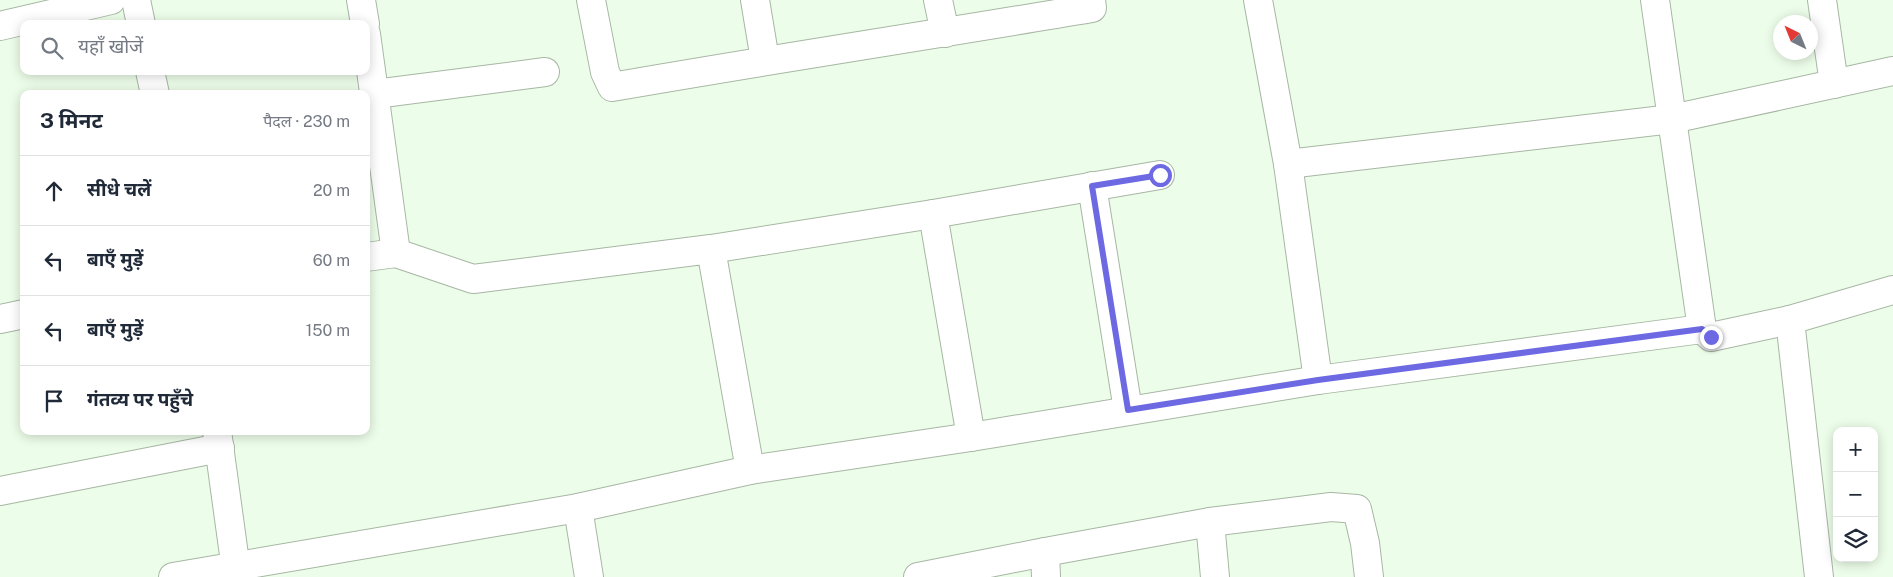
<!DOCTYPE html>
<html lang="hi">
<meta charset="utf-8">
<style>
body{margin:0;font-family:"Public Sans","Noto Sans Devanagari",sans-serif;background:#f6f6f7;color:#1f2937}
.controls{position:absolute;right:15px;bottom:15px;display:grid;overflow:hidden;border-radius:10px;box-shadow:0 2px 12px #0003}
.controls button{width:45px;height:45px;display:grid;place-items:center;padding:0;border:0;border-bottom:1px solid #e0e1e3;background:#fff;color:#1f2937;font:25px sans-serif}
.compass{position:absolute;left:1773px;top:15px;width:45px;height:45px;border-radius:50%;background:#fff;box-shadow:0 2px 12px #0003;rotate:317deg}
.stop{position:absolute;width:15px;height:15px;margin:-11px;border:4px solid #6d69e3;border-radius:50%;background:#fff}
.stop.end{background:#6d69e3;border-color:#fff;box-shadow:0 1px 5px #0008}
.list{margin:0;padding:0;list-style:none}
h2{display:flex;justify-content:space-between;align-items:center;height:65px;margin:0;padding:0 20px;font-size:21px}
h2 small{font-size:16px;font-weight:400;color:#747a83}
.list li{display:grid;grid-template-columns:32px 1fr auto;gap:15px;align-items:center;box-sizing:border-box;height:70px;padding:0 20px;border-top:1px solid #e0e1e3}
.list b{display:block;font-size:19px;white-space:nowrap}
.list em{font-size:16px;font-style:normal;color:#747a83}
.icon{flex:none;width:28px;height:28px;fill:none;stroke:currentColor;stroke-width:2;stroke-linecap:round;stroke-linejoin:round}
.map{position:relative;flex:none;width:1893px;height:577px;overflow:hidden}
.search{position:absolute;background:#fff;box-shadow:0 2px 12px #0003;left:20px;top:20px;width:350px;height:55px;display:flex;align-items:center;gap:12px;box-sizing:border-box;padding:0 18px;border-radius:10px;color:#747a83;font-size:19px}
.panel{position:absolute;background:#fff;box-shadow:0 2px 12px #0003;left:20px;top:90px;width:350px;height:345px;border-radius:10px}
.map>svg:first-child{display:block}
</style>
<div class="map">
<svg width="1893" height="577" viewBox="0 0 1893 577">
<rect width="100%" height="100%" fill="#ecfde9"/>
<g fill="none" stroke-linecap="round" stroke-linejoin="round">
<g stroke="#a7b7a4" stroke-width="30">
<g id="minor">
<path d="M136,0L141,24"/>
<path d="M361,0L365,24"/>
<path d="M591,0L605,72L612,87C772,59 932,35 1092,8L1091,0"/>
<path d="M755,0L765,60"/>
<path d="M938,0L945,33"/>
<path d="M1655,0L1672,119L1893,71"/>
<path d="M1822,0L1834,84"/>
<path d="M0,26L111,0"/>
<path d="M366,34L396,253"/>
<path d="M150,71L155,94"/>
<path d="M375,94L545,72"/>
<path d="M1288,164L1672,119L1702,329L1711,337L1790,320L1893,290"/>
<path d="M1092,186L1128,410"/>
<path d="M933,214L971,437"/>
<path d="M711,249L933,214L1160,175"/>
<path d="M366,257L396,253L473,279L711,249L750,470L971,437L1318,380L1288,164L1258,0"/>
<path d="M0,319L24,314"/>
<path d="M1790,320L1819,577"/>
<path d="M1318,380L1702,329"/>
<path d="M217,431L237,577"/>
<path d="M0,491L220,448"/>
<path d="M578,508L589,577"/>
<path d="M1210,522L1331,507L1357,509L1365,543L1369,577"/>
<path d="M173,577L578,508L750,470"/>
<path d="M918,577L1045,552"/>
<path d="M1046,577L1045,552L1210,522L1215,577"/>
</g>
</g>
<use href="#minor" stroke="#fff" stroke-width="28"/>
</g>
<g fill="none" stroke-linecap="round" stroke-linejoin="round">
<path stroke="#6d69e3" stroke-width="6" d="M1160,175L1092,186L1128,410L1318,380L1702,329L1711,337"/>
</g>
</svg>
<div class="controls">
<button>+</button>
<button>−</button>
<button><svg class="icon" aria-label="layers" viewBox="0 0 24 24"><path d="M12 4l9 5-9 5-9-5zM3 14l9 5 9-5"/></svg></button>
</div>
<svg class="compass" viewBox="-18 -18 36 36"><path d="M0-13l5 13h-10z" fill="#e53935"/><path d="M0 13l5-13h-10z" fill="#747a83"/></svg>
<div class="stop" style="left:1160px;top:175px"></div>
<div class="stop end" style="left:1711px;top:337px"></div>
<div class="search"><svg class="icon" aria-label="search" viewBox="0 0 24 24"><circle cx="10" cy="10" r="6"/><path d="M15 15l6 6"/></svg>यहाँ खोजें</div>
<section class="panel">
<h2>3 मिनट<small>पैदल · 230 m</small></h2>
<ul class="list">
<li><svg class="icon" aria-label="ahead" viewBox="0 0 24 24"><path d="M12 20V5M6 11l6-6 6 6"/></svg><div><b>सीधे चलें</b></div><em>20 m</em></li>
<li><svg class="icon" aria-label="left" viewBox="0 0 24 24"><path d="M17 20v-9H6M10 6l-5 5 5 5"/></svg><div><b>बाएँ मुड़ें</b></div><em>60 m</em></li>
<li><svg class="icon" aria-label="left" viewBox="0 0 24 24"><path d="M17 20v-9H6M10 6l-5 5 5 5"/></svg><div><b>बाएँ मुड़ें</b></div><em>150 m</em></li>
<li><svg class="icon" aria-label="arrive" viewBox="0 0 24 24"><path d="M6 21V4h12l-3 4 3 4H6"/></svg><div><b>गंतव्य पर पहुँचे</b></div></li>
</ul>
</section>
</div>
